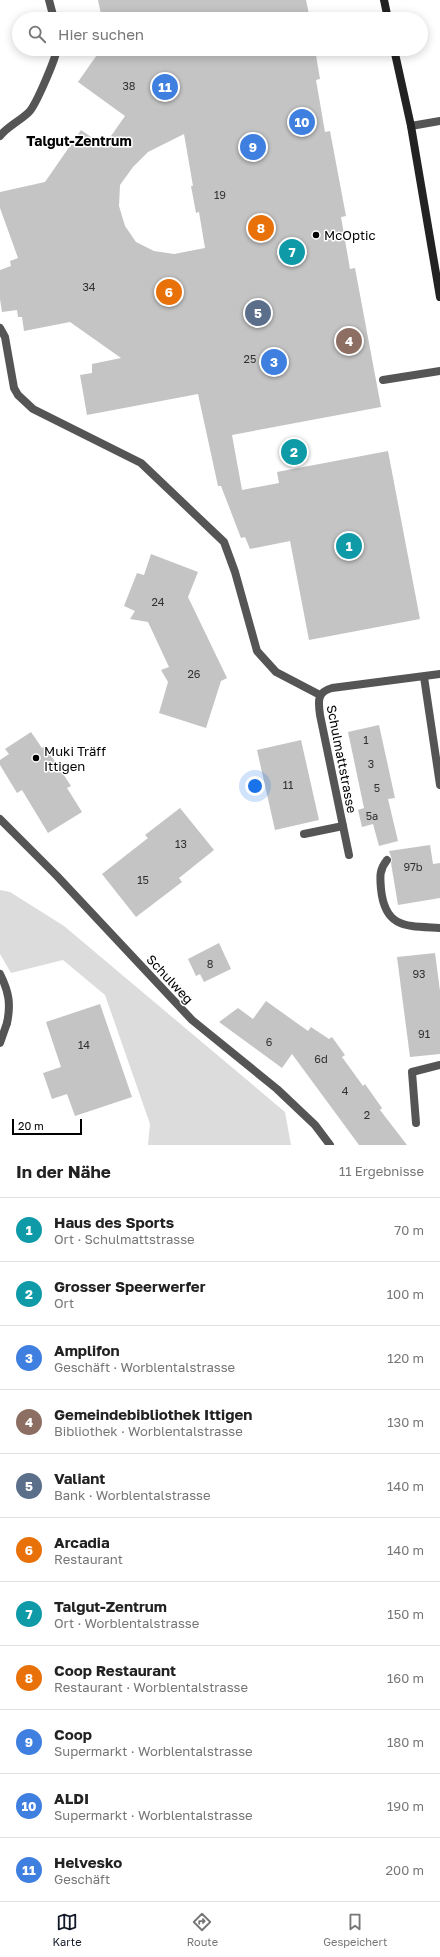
<!DOCTYPE html>
<html lang="de">
<meta charset="utf-8">
<style>
body{margin:0;font-family:"Golos Text",sans-serif;background:#f2f2f2;color:#222}
.scale{position:absolute;left:12px;bottom:10px;width:70px;box-sizing:border-box;padding-left:4px;border:2px solid #000;border-top:0;font-size:11px;line-height:14px;white-space:nowrap;color:#000;-webkit-text-stroke:3px #fff;paint-order:stroke}
.you{position:absolute;left:255px;top:786px;width:14px;height:14px;margin:-10px;border:3px solid #fff;border-radius:50%;background:#1a73e8;box-shadow:0 0 0 6px #1a73e833}
.badge{display:grid;place-items:center;width:26px;height:26px;border-radius:50%;background:#111827;color:#fff;font-size:13px;font-weight:700}
.pin{position:absolute;translate:-50% -50%;border:2px solid #fff;box-shadow:0 1px 4px #0006}
.list{margin:0;padding:0;list-style:none}
h2{display:flex;justify-content:space-between;align-items:center;height:52px;margin:0;padding:0 16px;font-size:17px}
h2 small{font-size:13px;font-weight:400;color:#767676}
.list li{display:grid;grid-template-columns:26px 1fr auto;gap:12px;align-items:center;box-sizing:border-box;height:64px;padding:0 16px;border-top:1px solid #e0e0e0}
.list b{display:block;font-size:15px;white-space:nowrap}
.list p{margin:0;font-size:13px;white-space:nowrap;color:#767676}
.list em{font-size:13px;font-style:normal;color:#767676}
.icon{flex:none;width:22px;height:22px;fill:none;stroke:currentColor;stroke-width:2;stroke-linecap:round;stroke-linejoin:round}
.map{position:relative;flex:none;width:440px;height:1145px;overflow:hidden}
.search{position:absolute;background:#fff;box-shadow:0 2px 10px #0003;left:12px;right:12px;top:12px;height:44px;display:flex;align-items:center;gap:10px;box-sizing:border-box;padding:0 14px;border-radius:22px;color:#767676;font-size:15px}
.sheet{height:756px;background:#fff}
nav{display:flex;justify-content:space-around;align-items:center;box-sizing:border-box;height:56px;border-top:1px solid #e0e0e0;background:#fff;font-size:11px;color:#767676}
nav a{display:grid;justify-items:center;gap:2px}
nav .on{color:#111827}
.map>svg:first-child{display:block}
</style>
<div class="map">
<svg width="440" height="1145" viewBox="0 0 440 1145">
<rect width="100%" height="100%" fill="#fff"/>
<path fill="#dcdcdc" d="M0,890L10,892L64,926L285,1112L291,1145H148L150,1124L105,995L63,960L11,973L0,954Z"/>
<g fill="#c4c4c4" fill-rule="evenodd">
<path d="M98,0H306L310,19H102Z"/>
<path d="M101,49H315L320,79L316,80L325,132L330,131L346,216L341,217L350,269L355,268L381,407L232,435L242,490L279,483L277,472L388,451L420,619L309,640L290,541L250,549L245,537L241,538L221,486H218L198,394L87,415L80,375L92,373V364L121,358L70,322L24,331L22,317H18L17,310L2,312L0,299V270L11,266L10,261L18,258L0,208V192L45,182L81,130L104,146L125,116L78,82ZM184,134L193,186H191L196,213L199,212L205,248L174,254L154,251L136,242L125,226L119,206L120,185L133,167L148,152Z"/>
<path d="M151,554L198,572L188,597L227,678L221,681L206,728L159,713L168,682L161,670L169,667L148,622L130,619L135,611L124,606L137,573L144,575Z"/>
<path d="M379,725L395,798L388,799L398,841L379,846L373,824L362,827L358,810L364,808L348,732Z"/>
<path d="M31,732L42,748L45,746L71,786L67,788L82,812L48,833L22,790L17,793L0,765V760L9,754L5,749Z"/>
<path d="M301,740L319,820L275,830L257,750Z"/>
<path d="M180,808L214,850L179,878L182,882L136,917L102,874L148,838L145,835Z"/>
<path d="M430,845L433,864L440,863V898L398,905L391,863L392,860L389,851Z"/>
<path d="M219,943L231,969L204,982L200,974L196,976L188,959Z"/>
<path d="M435,953L440,991V1054L410,1057L397,957Z"/>
<path d="M266,1001L308,1031L311,1027L329,1039L332,1037L345,1055L342,1057L363,1086L365,1084L382,1108L380,1110L407,1145H359L292,1054L282,1068L219,1022L238,1008L253,1019Z"/>
<path d="M100,1004L132,1097L75,1116L67,1094L52,1099L43,1073L61,1067L46,1022Z"/>
</g>
<g fill="none" stroke-linecap="round" stroke-linejoin="round">
<g stroke="#555" stroke-width="8">
<path d="M383,380L440,371"/>
<path d="M424,677L440,785"/>
<path d="M304,834L343,826"/>
<path d="M387,860C379,870 380,877 381,889C385,929 407,926 440,928"/>
<path d="M0,1043L7,1023"/>
<path d="M416,1123L412,1072L440,1065"/>
</g>
<g stroke="#555" stroke-width="8">
<path d="M49,0L54,19"/>
<path d="M0,136C8,126 20,121 29,112C36,105 55,60 57,49"/>
<path d="M0,328L5,337L14,388L18,395L33,409L141,463L224,542L235,572L257,651L276,672L320,695"/>
<path d="M0,974C9,992 11,1004 7,1023"/>
</g>
<g stroke="#555" stroke-width="8">
<path d="M411,126L440,121"/>
<path d="M0,819L57,876L192,1020L277,1089L315,1125L330,1145"/>
<path d="M349,855L320,715C318,701 317,692 332,688L440,674"/>
</g>
<g stroke="#222" stroke-width="8">
<path d="M384,0L388,19"/>
<path d="M394,49L411,126L440,297"/>
</g>
</g>
<g fill="#000" stroke="#fff" stroke-width="1.5">
<circle cx="316" cy="235" r="4"/>
<circle cx="36" cy="758" r="4"/>
</g>
<g text-anchor="middle" stroke-width="3" stroke-linejoin="round" paint-order="stroke">
<g font-size="11" fill="#313131">
<text x="129" y="90">38</text>
<text x="220" y="199">19</text>
<text x="89" y="291">34</text>
<text x="250" y="363">25</text>
<text x="158" y="606">24</text>
<text x="194" y="678">26</text>
<text x="366" y="744">1</text>
<text x="371" y="768">3</text>
<text x="288" y="789">11</text>
<text x="377" y="792">5</text>
<text x="372" y="820">5a</text>
<text x="181" y="848">13</text>
<text x="413" y="871">97b</text>
<text x="143" y="884">15</text>
<text x="210" y="968">8</text>
<text x="419" y="978">93</text>
<text x="424" y="1038">91</text>
<text x="269" y="1046">6</text>
<text x="84" y="1049">14</text>
<text x="321" y="1063">6d</text>
<text x="345" y="1095">4</text>
<text x="367" y="1119">2</text>
</g>
<g font-size="13" fill="#000" stroke="#fff" text-anchor="start">
<text x="324" y="240">McOptic</text>
<text x="44" y="756">Muki Träff<tspan x="44" dy="15">Ittigen</tspan></text>
</g>
<g font-size="13" fill="#000" stroke="#fff">
<text transform="translate(342 759) rotate(79)" y="5">Schulmattstrasse</text>
<text transform="translate(170 979) rotate(47)" y="5">Schulweg</text>
</g>
<g font-size="14" font-weight="bold" fill="#000" stroke="#fff">
<text x="79" y="146">Talgut-Zentrum</text>
</g>
</g>
</svg>
<div class="scale">20 m</div>
<div class="you"></div>
<div class="pin badge" style="left:349px;top:546px;background:#0f9aa8">1</div>
<div class="pin badge" style="left:294px;top:452px;background:#0f9aa8">2</div>
<div class="pin badge" style="left:274px;top:362px;background:#3f7fe0">3</div>
<div class="pin badge" style="left:349px;top:341px;background:#8d6e63">4</div>
<div class="pin badge" style="left:258px;top:313px;background:#5c6f8a">5</div>
<div class="pin badge" style="left:169px;top:292px;background:#e8710a">6</div>
<div class="pin badge" style="left:292px;top:252px;background:#0f9aa8">7</div>
<div class="pin badge" style="left:261px;top:228px;background:#e8710a">8</div>
<div class="pin badge" style="left:253px;top:147px;background:#3f7fe0">9</div>
<div class="pin badge" style="left:302px;top:122px;background:#3f7fe0">10</div>
<div class="pin badge" style="left:165px;top:87px;background:#3f7fe0">11</div>
<div class="search"><svg class="icon" aria-label="search" viewBox="0 0 24 24"><circle cx="10" cy="10" r="6"/><path d="M15 15l6 6"/></svg>Hier suchen</div>
</div>
<section class="sheet">
<h2>In der Nähe<small>11 Ergebnisse</small></h2>
<ul class="list">
<li><span class="badge" style="background:#0f9aa8">1</span><div><b>Haus des Sports</b><p>Ort · Schulmattstrasse</p></div><em>70 m</em></li>
<li><span class="badge" style="background:#0f9aa8">2</span><div><b>Grosser Speerwerfer</b><p>Ort</p></div><em>100 m</em></li>
<li><span class="badge" style="background:#3f7fe0">3</span><div><b>Amplifon</b><p>Geschäft · Worblentalstrasse</p></div><em>120 m</em></li>
<li><span class="badge" style="background:#8d6e63">4</span><div><b>Gemeindebibliothek Ittigen</b><p>Bibliothek · Worblentalstrasse</p></div><em>130 m</em></li>
<li><span class="badge" style="background:#5c6f8a">5</span><div><b>Valiant</b><p>Bank · Worblentalstrasse</p></div><em>140 m</em></li>
<li><span class="badge" style="background:#e8710a">6</span><div><b>Arcadia</b><p>Restaurant</p></div><em>140 m</em></li>
<li><span class="badge" style="background:#0f9aa8">7</span><div><b>Talgut-Zentrum</b><p>Ort · Worblentalstrasse</p></div><em>150 m</em></li>
<li><span class="badge" style="background:#e8710a">8</span><div><b>Coop Restaurant</b><p>Restaurant · Worblentalstrasse</p></div><em>160 m</em></li>
<li><span class="badge" style="background:#3f7fe0">9</span><div><b>Coop</b><p>Supermarkt · Worblentalstrasse</p></div><em>180 m</em></li>
<li><span class="badge" style="background:#3f7fe0">10</span><div><b>ALDI</b><p>Supermarkt · Worblentalstrasse</p></div><em>190 m</em></li>
<li><span class="badge" style="background:#3f7fe0">11</span><div><b>Helvesko</b><p>Geschäft</p></div><em>200 m</em></li>
</ul>
</section>
<nav>
<a class="on"><svg class="icon" aria-label="map" viewBox="0 0 24 24"><path d="M3 6l6-2 6 2 6-2v14l-6 2-6-2-6 2zM9 4v14M15 6v14"/></svg>Karte</a>
<a><svg class="icon" aria-label="directions" viewBox="0 0 24 24"><path d="M12 3l9 9-9 9-9-9zM9 14v-3h6M13 9l2 2-2 2"/></svg>Route</a>
<a><svg class="icon" aria-label="saved" viewBox="0 0 24 24"><path d="M7 4h10v16l-5-4-5 4z"/></svg>Gespeichert</a>
</nav>
